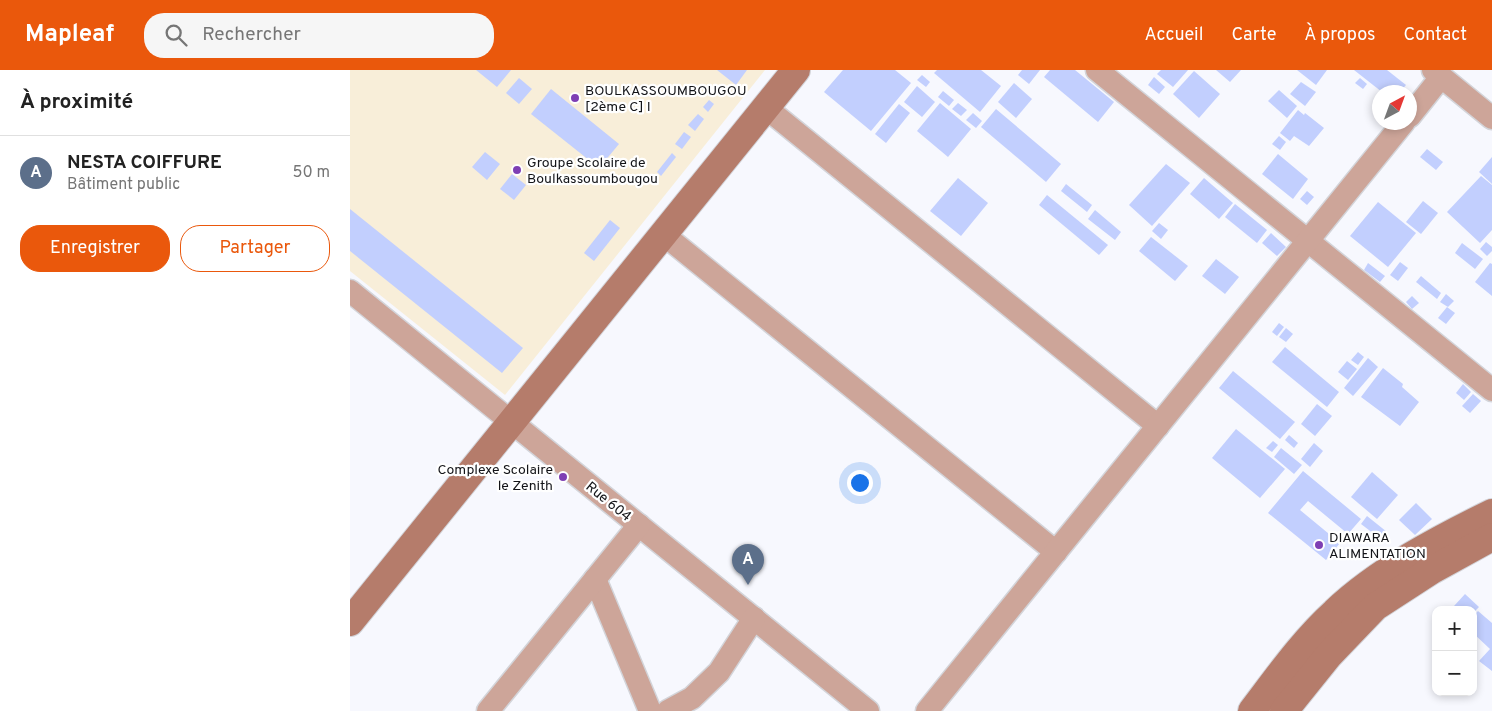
<!DOCTYPE html>
<html lang="fr">
<meta charset="utf-8">
<style>
body{margin:0;font-family:Overpass,sans-serif;background:#f6f6f6;color:#222}
.controls{position:absolute;right:15px;bottom:15px;display:grid;overflow:hidden;border-radius:10px;box-shadow:0 2px 8px #0003}
.controls button{width:45px;height:45px;display:grid;place-items:center;padding:0;border:0;border-bottom:1px solid #e0e0e0;background:#fff;color:#222;font:25px sans-serif}
.compass{position:absolute;left:1022px;top:15px;width:45px;height:45px;border-radius:50%;background:#fff;box-shadow:0 2px 8px #0003;rotate:41deg}
.you{position:absolute;left:509px;top:412px;width:18px;height:18px;margin:-12px;border:4px solid #fff;border-radius:50%;background:#1a73e8;box-shadow:0 0 0 8px #1a73e833}
.badge{display:grid;place-items:center;width:32px;height:32px;border-radius:50%;background:#ea580c;color:#fff;font-size:16px;font-weight:700}
.pin{position:absolute;translate:-50% -41px;filter:drop-shadow(0 1px 2px #0008)}
.pin::after{content:'';position:absolute;top:26px;width:18px;height:15px;background:inherit;clip-path:polygon(0 0,100% 0,50% 100%)}
.list{margin:0;padding:0;list-style:none}
h2{display:flex;justify-content:space-between;align-items:center;height:65px;margin:0;padding:0 20px;font-size:21px}
h2 small{font-size:16px;font-weight:400;color:#767676}
.list li{display:grid;grid-template-columns:32px 1fr auto;gap:15px;align-items:center;box-sizing:border-box;height:75px;padding:0 20px;border-top:1px solid #e0e0e0}
.list b{display:block;font-size:19px;white-space:nowrap}
.list p{margin:0;font-size:16px;white-space:nowrap;color:#767676}
.list em{font-size:16px;font-style:normal;color:#767676}
.actions{display:flex;gap:10px;padding:15px 20px}
.actions a{flex:1;padding:11px 0;border:1px solid #ea580c;border-radius:20px;text-align:center;font-size:18px;color:#ea580c}
.actions .main{background:#ea580c;color:#fff}
.icon{flex:none;width:28px;height:28px;fill:none;stroke:currentColor;stroke-width:2;stroke-linecap:round;stroke-linejoin:round}
.map{position:relative;flex:none;width:1142px;height:641px;overflow:hidden}
header{display:flex;align-items:center;gap:30px;box-sizing:border-box;height:70px;padding:0 25px;background:#ea580c;color:#fff}
header strong{font-size:24px}
nav{display:flex;gap:28px;margin-inline-start:auto;font-size:18px}
.search{width:350px;height:45px;background:#f6f6f6;display:flex;align-items:center;gap:12px;box-sizing:border-box;padding:0 18px;border-radius:20px;color:#767676;font-size:19px}
main{display:flex}
aside{flex:1;background:#fff}
.map>svg:first-child{display:block}
</style>
<header>
<strong>Mapleaf</strong>
<div class="search"><svg class="icon" aria-label="search" viewBox="0 0 24 24"><circle cx="10" cy="10" r="6"/><path d="M15 15l6 6"/></svg>Rechercher</div>
<nav><a>Accueil</a><a>Carte</a><a>À propos</a><a>Contact</a></nav>
</header>
<main>
<aside>
<h2>À proximité<small></small></h2>
<ul class="list">
<li><span class="badge" style="background:#5c6f8a">A</span><div><b>NESTA COIFFURE</b><p>Bâtiment public</p></div><em>50 m</em></li>
</ul>
<div class="actions"><a class="main">Enregistrer</a><a>Partager</a></div>
</aside>
<div class="map">
<svg width="1142" height="641" viewBox="0 0 1142 641">
<rect width="100%" height="100%" fill="#f7f8fe"/>
<path fill="#f8eed9" d="M0,0H415L155,325L0,201Z"/>
<g fill="#c2cffe">
<path d="M126,0H161L147,17Z"/>
<path d="M367,0H397L386,15Z"/>
<path d="M493,0H545L561,13L521,61L474,22Z"/>
<path d="M587,0H631L651,16L630,42L584,3Z"/>
<path d="M672,0H690L679,14L668,5Z"/>
<path d="M700,0H725L764,32L748,52L694,7Z"/>
<path d="M811,0H838L823,17L807,4Z"/>
<path d="M866,0H891L880,12Z"/>
<path d="M947,0H977L966,15Z"/>
<path d="M1004,0H1037L1056,15L1050,22H1032Z"/>
<path d="M844,1L870,24L849,48L823,24Z"/>
<path d="M572,5L580,12L576,17L567,10Z"/>
<path d="M804,7L815,17L809,24L798,15Z"/>
<path d="M169,8L182,19L169,34L156,23Z"/>
<path d="M1010,8L1017,14L1013,19L1005,13Z"/>
<path d="M951,12L966,22L955,36L940,24Z"/>
<path d="M664,13L682,29L666,48L648,32Z"/>
<path d="M567,16L585,32L572,47L554,32Z"/>
<path d="M201,19L269,74L249,98L181,44Z"/>
<path d="M929,20L947,36L937,48L918,31Z"/>
<path d="M593,21L604,30L599,36L588,27Z"/>
<path d="M359,30L364,34L358,42L353,37Z"/>
<path d="M590,33L621,59L598,87L567,61Z"/>
<path d="M608,33L617,40L611,46L602,39Z"/>
<path d="M549,34L560,43L536,73L525,64Z"/>
<path d="M646,39L711,94L696,112L631,57Z"/>
<path d="M948,40L954,45L955,43L974,58L959,76L944,66L940,71L930,63Z"/>
<path d="M623,43L632,51L626,58L616,50Z"/>
<path d="M348,44L354,49L345,61L338,55Z"/>
<path d="M334,62L341,67L332,79L325,74Z"/>
<path d="M929,66L936,72L930,80L922,74Z"/>
<path d="M1077,79L1093,92L1086,100L1070,87Z"/>
<path d="M135,82L150,94L137,110L122,97Z"/>
<path d="M322,83L326,87L311,106L307,102Z"/>
<path d="M928,84L958,109L943,129L912,104Z"/>
<path d="M1142,87V114L1129,102Z"/>
<path d="M816,94L840,113L802,156L779,135Z"/>
<path d="M162,104L176,115L164,130L150,119Z"/>
<path d="M1131,106L1142,115V160L1130,173L1097,142Z"/>
<path d="M608,108L638,133L611,166L580,141Z"/>
<path d="M854,108L883,133L869,149L840,124Z"/>
<path d="M716,114L742,135L737,142L711,121Z"/>
<path d="M957,121L964,127L957,135L950,129Z"/>
<path d="M697,125L758,175L749,185L689,135Z"/>
<path d="M1073,131L1088,143L1071,164L1056,152Z"/>
<path d="M1028,132L1066,163L1038,197L1000,166Z"/>
<path d="M885,134L917,160L907,173L875,147Z"/>
<path d="M0,139L173,278L152,303L0,181Z"/>
<path d="M745,140L771,162L765,170L738,149Z"/>
<path d="M260,150L270,158L244,191L234,183Z"/>
<path d="M809,153L818,160L811,169L802,161Z"/>
<path d="M921,163L936,177L927,186L912,173Z"/>
<path d="M801,167L838,196L825,211L789,181Z"/>
<path d="M1136,172L1142,177V181L1137,186L1130,179Z"/>
<path d="M1112,173L1133,189L1125,199L1105,183Z"/>
<path d="M866,189L889,207L875,224L852,206Z"/>
<path d="M1050,192L1058,198L1048,211L1040,205Z"/>
<path d="M1018,193L1035,206L1030,212L1014,200Z"/>
<path d="M1140,193L1142,194V226L1125,212Z"/>
<path d="M1071,206L1091,223L1087,229L1066,212Z"/>
<path d="M1096,224L1104,231L1098,237L1090,232Z"/>
<path d="M1062,226L1069,233L1062,239L1056,232Z"/>
<path d="M1097,237L1105,243L1096,254L1088,248Z"/>
<path d="M929,253L934,257L927,266L922,262Z"/>
<path d="M936,258L943,264L936,272L929,267Z"/>
<path d="M935,277L989,322L977,337L922,292Z"/>
<path d="M1008,282L1014,287L1008,295L1001,290Z"/>
<path d="M1018,288L1028,297L1003,326L994,318Z"/>
<path d="M997,291L1007,299L998,310L988,302Z"/>
<path d="M1033,298L1053,314L1052,317L1069,332L1050,356L1011,327Z"/>
<path d="M883,301L945,352L930,369L869,318Z"/>
<path d="M1113,314L1121,322L1114,330L1106,323Z"/>
<path d="M1123,324L1131,331L1120,343L1112,336Z"/>
<path d="M967,334L982,346L965,366L951,354Z"/>
<path d="M886,359L935,399L910,428L862,388Z"/>
<path d="M939,365L948,373L944,378L935,370Z"/>
<path d="M923,371L928,375L922,382L916,378Z"/>
<path d="M964,373L973,381L960,397L951,389Z"/>
<path d="M931,378L952,395L944,404L924,387Z"/>
<path d="M953,401L1011,449L998,464L958,431L950,440L990,473L976,490L918,443Z"/>
<path d="M1022,402L1048,425L1027,449L1001,427Z"/>
<path d="M1066,433L1082,449L1065,465L1049,450Z"/>
<path d="M1017,446L1037,462L1032,470L1011,454Z"/>
<path d="M1115,524L1129,537L1123,543V540H1108L1104,536Z"/>
<path d="M1128,541L1142,553V601L1129,591L1140,579L1123,563V546Z"/>
</g>
<g fill="none" stroke-linecap="round" stroke-linejoin="round">
<g stroke="#d3d4d9" stroke-width="25">
<g id="street">
<path d="M747,0L1142,320"/>
<path d="M1083,0L1142,48"/>
<path d="M415,37L808,356"/>
<path d="M1060,46L1091,7"/>
<path d="M313,164L706,482"/>
<path d="M0,221L518,641"/>
<path d="M245,509L300,641"/>
<path d="M138,641L289,455"/>
<path d="M318,641L342,628L369,602L404,548"/>
<path d="M577,641L1054,52"/>
</g>
</g>
<g stroke="#d3d4d9" stroke-width="30">
<g id="secondary">
<path d="M0,552L446,0"/>
<path d="M902,641C928,607 953,571 985,542C1028,501 1089,469 1142,443"/>
<path d="M934,641L979,585L1025,537L1082,500L1142,467"/>
</g>
</g>
<use href="#street" stroke="#cda599" stroke-width="22"/>
<use href="#secondary" stroke="#b57c6b" stroke-width="28"/>
</g>
<g fill="#7e3fb4" stroke="#fff" stroke-width="2">
<circle cx="225" cy="28" r="5"/>
<circle cx="167" cy="100" r="5"/>
<circle cx="213" cy="407" r="5"/>
<circle cx="969" cy="475" r="5"/>
</g>
<g text-anchor="middle" stroke-width="4.5" stroke-linejoin="round" paint-order="stroke">
<g font-size="14" fill="#131418" stroke="#fff" text-anchor="start">
<text x="235" y="25">BOULKASSOUMBOUGOU<tspan x="235" dy="16">[2ème C] I</tspan></text>
<text x="177" y="97">Groupe Scolaire de<tspan x="177" dy="16">Boulkassoumbougou</tspan></text>
<text x="203" y="404" text-anchor="end">Complexe Scolaire<tspan x="203" dy="16">le Zenith</tspan></text>
<text x="979" y="472">DIAWARA<tspan x="979" dy="16">ALIMENTATION</tspan></text>
</g>
<g font-size="14" fill="#131418" stroke="#fff">
<text transform="translate(259 431) rotate(39)" y="5">Rue 604</text>
</g>
</g>
</svg>
<div class="controls">
<button>+</button>
<button>−</button>
</div>
<svg class="compass" viewBox="-18 -18 36 36"><path d="M0-13l5 13h-10z" fill="#e53935"/><path d="M0 13l5-13h-10z" fill="#767676"/></svg>
<div class="you"></div>
<div class="pin badge" style="left:398px;top:515px;background:#5c6f8a">A</div>
</div>
</main>
